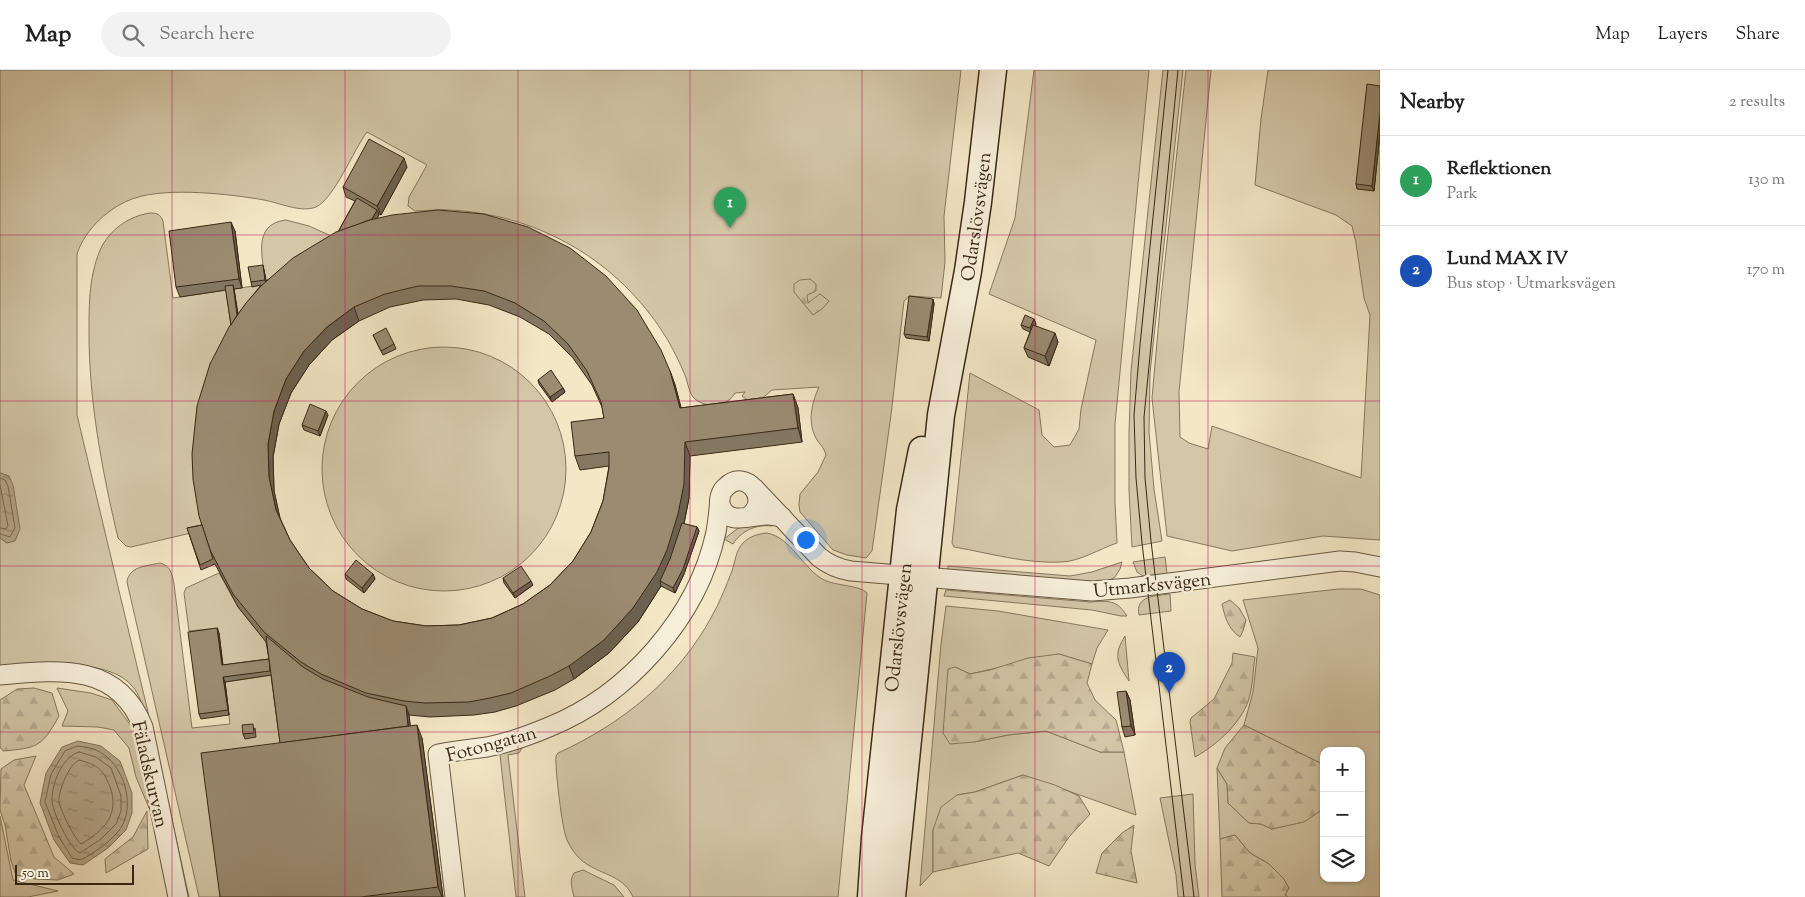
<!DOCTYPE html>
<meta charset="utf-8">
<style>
body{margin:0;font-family:"Sorts Mill Goudy",serif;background:#f2f2f2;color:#222}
.controls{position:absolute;right:15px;bottom:15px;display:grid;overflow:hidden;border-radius:10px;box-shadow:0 1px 4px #0004}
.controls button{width:45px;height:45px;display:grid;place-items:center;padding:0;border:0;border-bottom:1px solid #e0e0e0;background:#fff;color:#222;font:25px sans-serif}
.scale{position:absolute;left:15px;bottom:12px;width:119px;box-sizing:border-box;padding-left:5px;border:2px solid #392814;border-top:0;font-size:14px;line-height:18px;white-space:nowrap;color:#392814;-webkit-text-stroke:4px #f7efda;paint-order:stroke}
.you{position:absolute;left:805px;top:469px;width:18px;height:18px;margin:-12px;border:4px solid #fff;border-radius:50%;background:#1a73e8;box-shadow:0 0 0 8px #1a73e833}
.badge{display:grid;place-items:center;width:32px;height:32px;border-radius:50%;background:#8f2418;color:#fff;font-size:16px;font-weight:700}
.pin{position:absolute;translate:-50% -41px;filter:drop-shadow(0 1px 2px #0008)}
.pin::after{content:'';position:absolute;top:26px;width:18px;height:15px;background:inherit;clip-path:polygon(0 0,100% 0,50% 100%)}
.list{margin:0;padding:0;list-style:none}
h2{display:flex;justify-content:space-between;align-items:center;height:65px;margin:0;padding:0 20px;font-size:21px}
h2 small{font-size:16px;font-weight:400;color:#767676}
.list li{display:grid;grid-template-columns:32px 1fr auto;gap:15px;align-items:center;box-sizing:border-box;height:90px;padding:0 20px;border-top:1px solid #e0e0e0}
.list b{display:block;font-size:19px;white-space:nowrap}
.list p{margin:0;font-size:16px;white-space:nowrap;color:#767676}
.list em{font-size:16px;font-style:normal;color:#767676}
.icon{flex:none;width:28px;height:28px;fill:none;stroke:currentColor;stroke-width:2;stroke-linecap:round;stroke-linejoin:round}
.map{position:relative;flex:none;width:1380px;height:827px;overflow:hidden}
header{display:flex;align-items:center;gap:30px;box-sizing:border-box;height:70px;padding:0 25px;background:#fff;border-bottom:1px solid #e0e0e0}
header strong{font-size:24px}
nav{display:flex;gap:28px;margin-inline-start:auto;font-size:18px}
.search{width:350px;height:45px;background:#f2f2f2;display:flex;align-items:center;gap:12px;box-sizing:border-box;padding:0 18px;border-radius:28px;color:#767676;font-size:19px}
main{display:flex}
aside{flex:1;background:#fff}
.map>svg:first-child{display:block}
</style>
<header>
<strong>Map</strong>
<div class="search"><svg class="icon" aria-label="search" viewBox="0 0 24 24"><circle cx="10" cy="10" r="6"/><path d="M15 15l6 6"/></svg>Search here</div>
<nav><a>Map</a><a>Layers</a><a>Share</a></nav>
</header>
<main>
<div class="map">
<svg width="1380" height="827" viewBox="0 0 1380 827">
<defs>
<pattern id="forest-firs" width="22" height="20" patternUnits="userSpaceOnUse" patternTransform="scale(1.25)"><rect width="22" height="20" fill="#d3c7a8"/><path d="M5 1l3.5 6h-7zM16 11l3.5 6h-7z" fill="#b6ab90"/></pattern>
<pattern id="water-ripples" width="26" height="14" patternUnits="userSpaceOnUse" patternTransform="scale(1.25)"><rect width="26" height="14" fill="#b4a689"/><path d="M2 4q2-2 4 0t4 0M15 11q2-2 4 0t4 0" fill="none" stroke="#93876f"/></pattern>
</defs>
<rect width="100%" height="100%" fill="#f3e7c6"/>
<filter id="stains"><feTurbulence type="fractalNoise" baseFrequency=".004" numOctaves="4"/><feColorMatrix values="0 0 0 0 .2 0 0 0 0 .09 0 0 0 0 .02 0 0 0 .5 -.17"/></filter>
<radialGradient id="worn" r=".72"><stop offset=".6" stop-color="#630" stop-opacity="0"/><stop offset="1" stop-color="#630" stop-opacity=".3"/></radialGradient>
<g fill="#d3c7a8" stroke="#86785e">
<path d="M0,0H961L944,146L945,192L941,228L910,226L904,231L891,345L872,481L866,488L847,485L833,480L800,442L799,435L800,424L818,402L826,385C824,377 819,374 816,368C807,352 812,332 819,317L772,320L759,331H749L742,326L745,322L735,323C729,336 706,339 695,329C689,324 688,313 685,305C678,289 670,272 660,258C612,187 535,144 449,140C438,139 427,141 415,141L408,136L409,127L427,95L367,62C354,79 334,129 316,137C301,143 280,133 264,130C230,124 168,117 135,128C110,136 85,159 77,184V345L148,642L189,827H180L144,642C142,634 139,624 133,617C110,587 35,594 0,596V468L7,473L9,406L0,403Z"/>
<path d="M1034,0H1149L1115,354V432L1117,473C1099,479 1081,491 1062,492C1026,494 989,483 954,477L952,473L970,303L1039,340L1042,365L1054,377L1070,375L1079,359L1081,339L1096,270L989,224L1015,148Z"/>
<path d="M1163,0H1183L1150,303L1149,362L1154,419L1162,471L1132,477L1129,420V363L1131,301Z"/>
<path d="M1186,0H1211L1179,322L1180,367L1189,373L1208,379L1212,356L1361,408L1370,245L1364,228L1356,173L1352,156L1336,145L1255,115L1261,49L1268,0H1380V470L1323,466L1232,481L1167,466L1152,328L1161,227Z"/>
<path d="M150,143C157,143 160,144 163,151L173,228L227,220L234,271L204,460L131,477L126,476L118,468C102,400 89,332 89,262C89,233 89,203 102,176C112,158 130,146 150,143Z"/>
<path d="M286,150L309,156L338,169L240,260L234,219L266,214C263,190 251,154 286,150Z"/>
<circle cx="444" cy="399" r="122"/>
<path d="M751,454H772V456C756,454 741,461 733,474L724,469L737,459Z"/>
<path d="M767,463C792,468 802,498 824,510C836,516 860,515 867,523L838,827H633C624,807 607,806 590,796C580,791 572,781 567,770C562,759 555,699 556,686L558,683C622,654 678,609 712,546C720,532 726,516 732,501C735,492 736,480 743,473C750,466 758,464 767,463Z"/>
<path d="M1165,487L1167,504L1143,506L1137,502L1133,492Z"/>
<path d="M1122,492L1120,499L1115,507L1105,513L1081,516L948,501V496L1070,506L1092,502Z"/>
<path d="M160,493C171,496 172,504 174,514L192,658L230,654L225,612L273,605L284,687L223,827H199L127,512C129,496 147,496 160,493Z"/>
<path d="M219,503L238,537L269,575L272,593L223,600L218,558L189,561L184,523L186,518Z"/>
<path d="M1338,519H1361L1380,525V827H1288L1285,825L1289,818L1283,808L1269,794L1250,783L1235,765L1220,769L1217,698L1227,714L1228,733L1249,753L1261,754L1272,759L1320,741L1324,736V808H1361V681H1324V695L1244,655L1253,622L1258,578L1243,530Z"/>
<path d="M946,520L1090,532C1109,531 1116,529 1127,546H1121L1092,540L944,526Z"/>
<path d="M1170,524L1171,541L1139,545C1135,525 1156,526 1170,524Z"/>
<path d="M946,536L998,541L1108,560L1097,578L1092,594L1059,584L970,604L955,597L974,672L1008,665L1046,661L1100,682H1124L1136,745L1023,705L975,722L957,725L933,760V802L920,816L941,574Z"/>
<path d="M1125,566L1129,611C1117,593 1113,585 1125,566Z"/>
<path d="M57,618L91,623L112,630L142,671L149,738L136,707L129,678L114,660L98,657L62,656L68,641Z"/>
<path d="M518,676L522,678L519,683L508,685L525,827H516L500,685L504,679Z"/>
<path d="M1193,724L1195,794L1199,827H1178L1176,805L1160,728Z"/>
<path d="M0,746L13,810L58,821L28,827H0Z"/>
<path d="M583,800L614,815L624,827H574C572,818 569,811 574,803Z"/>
</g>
<g fill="url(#forest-firs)" stroke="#86785e">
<path d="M810,209L816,214V221L807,225L808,233L820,224L829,231L822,239L813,245L794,222V214L800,210Z"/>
<path d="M1230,530L1239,538L1246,550L1243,561L1240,567C1228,559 1225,547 1222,534Z"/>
<path d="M1233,583L1255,587C1253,599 1253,613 1250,625C1244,651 1217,675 1195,687L1190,652L1191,648L1214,629L1232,593Z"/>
<path d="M1059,584L1092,594L1087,613L1095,630L1116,650L1124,682H1100L1046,661L1008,665L974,672L950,674L943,663L948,599L955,597L970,604L990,600L1028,588Z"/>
<path d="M34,618L52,623L59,646C42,677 37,678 3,681L0,677V630L17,619Z"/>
<path d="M1244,655L1324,695V736L1320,741L1304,752L1272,759L1261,754L1249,753L1228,733L1227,714L1217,698L1225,678Z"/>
<path d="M36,686L24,715L54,787L74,804L58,810L35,809L16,805L11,791L5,755L0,740L1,699L14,690Z"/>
<path d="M1023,705L1055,715L1079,726L1090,744L1069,767L1049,796L1018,783L933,802V760L941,737L957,725L975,722Z"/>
<path d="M147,741L148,779L106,803L105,789L133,767Z"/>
<path d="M1134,755L1131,781L1137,813L1096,803L1102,783L1122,763Z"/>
<path d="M1235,765L1250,783L1269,794L1283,808L1289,818L1285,825L1288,827H1222L1220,769Z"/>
</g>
<g fill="url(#water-ripples)" stroke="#83745a">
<path d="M0,403L9,406L13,415L20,459L15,471L7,473L0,468Z"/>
<path d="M78,671L101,676L120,691L132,723V743L126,760L108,778L83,795L70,793L54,770L40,733L46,703L62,677Z"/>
</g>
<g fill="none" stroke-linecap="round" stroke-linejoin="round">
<g stroke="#76674e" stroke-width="1">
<path d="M0,408L5,410L8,416L15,458L10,467L0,464"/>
<path d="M0,415L8,456L6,459L0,458"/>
<path d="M78,676C85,677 94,678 100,682C123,695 135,732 122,756C114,770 95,782 81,790L72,788L59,767L45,732L51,704L65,681Z"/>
<path d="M79,682L96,687L111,698L121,726V741L116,754L101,769L80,783C71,781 51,739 52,730C52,713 62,687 79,682Z"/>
<path d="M79,690C98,695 103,699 110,717C120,744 104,761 81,774C74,768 61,741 59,732C58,721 69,694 79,690Z"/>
</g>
<g stroke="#685840" stroke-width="21">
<g id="minor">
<path d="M754,418L819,487C829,495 838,499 851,501L1092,521L1130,518L1340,491L1355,492L1380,497"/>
<path d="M748,447C773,430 745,397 726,417C721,421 719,428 720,434C726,457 751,445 767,445C772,445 777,446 782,447"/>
<path d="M0,605C57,600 118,592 143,657L178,827"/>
<path d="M455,827L438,684C455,681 471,679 487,677C508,673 530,665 549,657C628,625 698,547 716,462C718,451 719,440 720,428"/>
</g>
</g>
<g stroke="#392814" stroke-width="29">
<g id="secondary">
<path id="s1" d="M871,827L875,768L910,440L922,380"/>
<path id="s2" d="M892,827L941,345L968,201L978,132L993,0"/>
</g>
</g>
<use href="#minor" stroke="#f7efda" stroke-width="19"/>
<use href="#secondary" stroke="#f7efda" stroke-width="26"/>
<g stroke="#392814" stroke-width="1">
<path d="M1168,0L1140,275L1134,345L1136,408L1142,473L1184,827"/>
<path d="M1178,0L1144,347L1145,408L1151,471L1194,827"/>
</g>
</g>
<g fill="#847861" stroke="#392814" fill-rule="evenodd">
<path d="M1380,16V63L1374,121L1357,119L1356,114Z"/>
<path d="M407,97L381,145L379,144L377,148L670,301L675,315L681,338L793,324L798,338L802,372L690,386L689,428L684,454L697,457L699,461L684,504L675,523L661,516L638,552L609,583L574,609L555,620L516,636L495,642L474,645L430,647L409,645L410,656L422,668L443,827H220L280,673L271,605L225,612L229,645L201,649L199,644L219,563L223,595L269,589L266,572L238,537L215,494L201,500L187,458L202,455L231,255L226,220L180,227L176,217L235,161L242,218L234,219L238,244L261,215L252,217L251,212L264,200L266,211L338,162L355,131L346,127L343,117ZM456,229L489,235L520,247L549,264L573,288L592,315L602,337L604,348L575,386L580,400L609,396L603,431L591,462L573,491L550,515L523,534L492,548L459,555L426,556L393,551L362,539L333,521L309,498L290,470L280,448L274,421L273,387L279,354L291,323L309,295L332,270L359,251L390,237L423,230Z"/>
<path d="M933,229L934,234L929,271L906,268L904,264Z"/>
<path d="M1034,249L1036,254L1035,255L1058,272L1049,296L1028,287L1024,278L1030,262L1023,259L1021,255Z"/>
<path d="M373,265L394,274L396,279L383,285Z"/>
<path d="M538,310L563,318L565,322L552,332L539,314Z"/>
<path d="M328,345L320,366L304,360L302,355Z"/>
<path d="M345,504H373L375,509L364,523L346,509Z"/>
<path d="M503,508L533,515L515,528L504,513Z"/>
<path d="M1126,621L1130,630L1135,665L1125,667L1122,657Z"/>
<path d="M255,658L256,667L245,669L243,664Z"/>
</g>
<g fill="#6c614f" stroke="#392814">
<path d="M1380,43V63L1374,121L1372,116Z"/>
<path d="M404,88L407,97L381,145L377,136Z"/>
<path d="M377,140L379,145L373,156L371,151Z"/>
<path d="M231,152L235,161L242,218L239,209Z"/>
<path d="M263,195L267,215L265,210Z"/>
<path d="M233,215L234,219L240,260L234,271Z"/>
<path d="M933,229L934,234L929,271L927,267Z"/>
<path d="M354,237L359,251L332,270L309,295L291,323L279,354L273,387L274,421L281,453L276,440L269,407L268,374L274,341L286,309L304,281L327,257Z"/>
<path d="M1034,249L1036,254L1032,263L1030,258Z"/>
<path d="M1055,263L1058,272L1049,296L1045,286Z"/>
<path d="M670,301L675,315L685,352L680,338Z"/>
<path d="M563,318L565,322L552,332L550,327Z"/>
<path d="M793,324L798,338L802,372L798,358Z"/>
<path d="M326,341L328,345L320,366L318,361Z"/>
<path d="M685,372L690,386L689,428L683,458L672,494L660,511L661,516L638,552L609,583L574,609L569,596Z"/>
<path d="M697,457L699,461L684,504L675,523L673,518Z"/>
<path d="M373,504L375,509L364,523L362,518Z"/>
<path d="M531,511L533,515L515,528L513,523Z"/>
<path d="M217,558L219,563L223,600L222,595Z"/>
<path d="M223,607L225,612L229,645L228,640Z"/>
<path d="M1126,621L1130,630L1135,665L1131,656Z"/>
<path d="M406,636L409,645L412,670L409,661Z"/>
<path d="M417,655L422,668L443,827H442L438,817Z"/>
</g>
<g fill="#9a8b71" stroke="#392814" fill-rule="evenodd">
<path d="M1367,14L1380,16V43L1372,116L1356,114Z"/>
<path d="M369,69L404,88L377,136L343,117Z"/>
<path d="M357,128L377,140L372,149L338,162Z"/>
<path d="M438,140L484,144L528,157L570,178L606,206L637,240L661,280L670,301L680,338L793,324L798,358L685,372L684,414L678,444L667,480L657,502L633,538L604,570L569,596L550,606L511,623L490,628L469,632L425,633L404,631L366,623L321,604L301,592L264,562L233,524L210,480L199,446L193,409L192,384L197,336L210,294L229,257L246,233L261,216L293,188L336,162L370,150L392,145ZM418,216H451L484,221L515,233L544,251L568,274L587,301L601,332L604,348L571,352L575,386L609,382V398L603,431L591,462L573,491L550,515L523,534L492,548L459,555L426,556L393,551L362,539L333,521L309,498L290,470L276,440L269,407L268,374L274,341L286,309L304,281L327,257L354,237L385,224Z"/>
<path d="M231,152L239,209L176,217L169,161Z"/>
<path d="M263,195L265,210L251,212L248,197Z"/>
<path d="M233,215L237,245L231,255L225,216Z"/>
<path d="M909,226L933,229L927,267L904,264Z"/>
<path d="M1025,245L1034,249L1030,258L1021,255Z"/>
<path d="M1033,255L1055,263L1045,286L1024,278Z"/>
<path d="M386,258L394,274L381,281L373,265Z"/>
<path d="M551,300L563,318L550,327L538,310Z"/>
<path d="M310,334L326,341L318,361L302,355Z"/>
<path d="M682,453L697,457L683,499L673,518L660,511L670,489Z"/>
<path d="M202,455L213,489L200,495L187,458Z"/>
<path d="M356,490L373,504L362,518L345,504Z"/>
<path d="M521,496L531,511L513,523L503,508Z"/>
<path d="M217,558L222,595L269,589L270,601L223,607L228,640L199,644L188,562Z"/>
<path d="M266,566L303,597L323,609L368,627L406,636L408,656L280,673Z"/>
<path d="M1126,621L1131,656L1122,657L1117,622Z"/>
<path d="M253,654L254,663L243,664L242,655Z"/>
<path d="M417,655L438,817L361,827H220L201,683Z"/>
</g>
<path fill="none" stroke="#c2185b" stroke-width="1" stroke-opacity="0.55" d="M172,0V827M345,0V827M518,0V827M690,0V827M862,0V827M1035,0V827M1208,0V827M0,165H1380M0,331H1380M0,496H1380M0,662H1380"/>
<g text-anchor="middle" stroke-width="5" stroke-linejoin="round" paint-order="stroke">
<g font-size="19" fill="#392814" stroke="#f7efda">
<text dy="7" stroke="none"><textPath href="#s2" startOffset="686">Odarslövsvägen</textPath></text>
<text transform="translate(1152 514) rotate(-6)" y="7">Utmarksvägen</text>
<text dy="7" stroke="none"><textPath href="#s1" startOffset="271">Odarslövsvägen</textPath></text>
<text transform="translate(491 673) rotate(-15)" y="7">Fotongatan</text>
<text transform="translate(151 704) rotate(77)" y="7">Fäladskurvan</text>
</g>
</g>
<rect width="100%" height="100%" filter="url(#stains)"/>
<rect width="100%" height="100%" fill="url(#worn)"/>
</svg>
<div class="controls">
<button>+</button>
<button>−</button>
<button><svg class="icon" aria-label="layers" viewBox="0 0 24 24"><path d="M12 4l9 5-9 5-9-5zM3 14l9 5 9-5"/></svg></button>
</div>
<div class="scale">50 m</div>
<div class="you"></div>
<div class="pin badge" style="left:730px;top:158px;background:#2e9e5b">1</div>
<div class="pin badge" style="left:1169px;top:623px;background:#1a4fb4">2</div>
</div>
<aside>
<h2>Nearby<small>2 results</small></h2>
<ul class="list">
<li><span class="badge" style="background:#2e9e5b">1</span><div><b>Reflektionen</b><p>Park</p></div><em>130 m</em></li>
<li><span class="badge" style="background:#1a4fb4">2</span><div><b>Lund MAX IV</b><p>Bus stop · Utmarksvägen</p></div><em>170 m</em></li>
</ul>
</aside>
</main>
